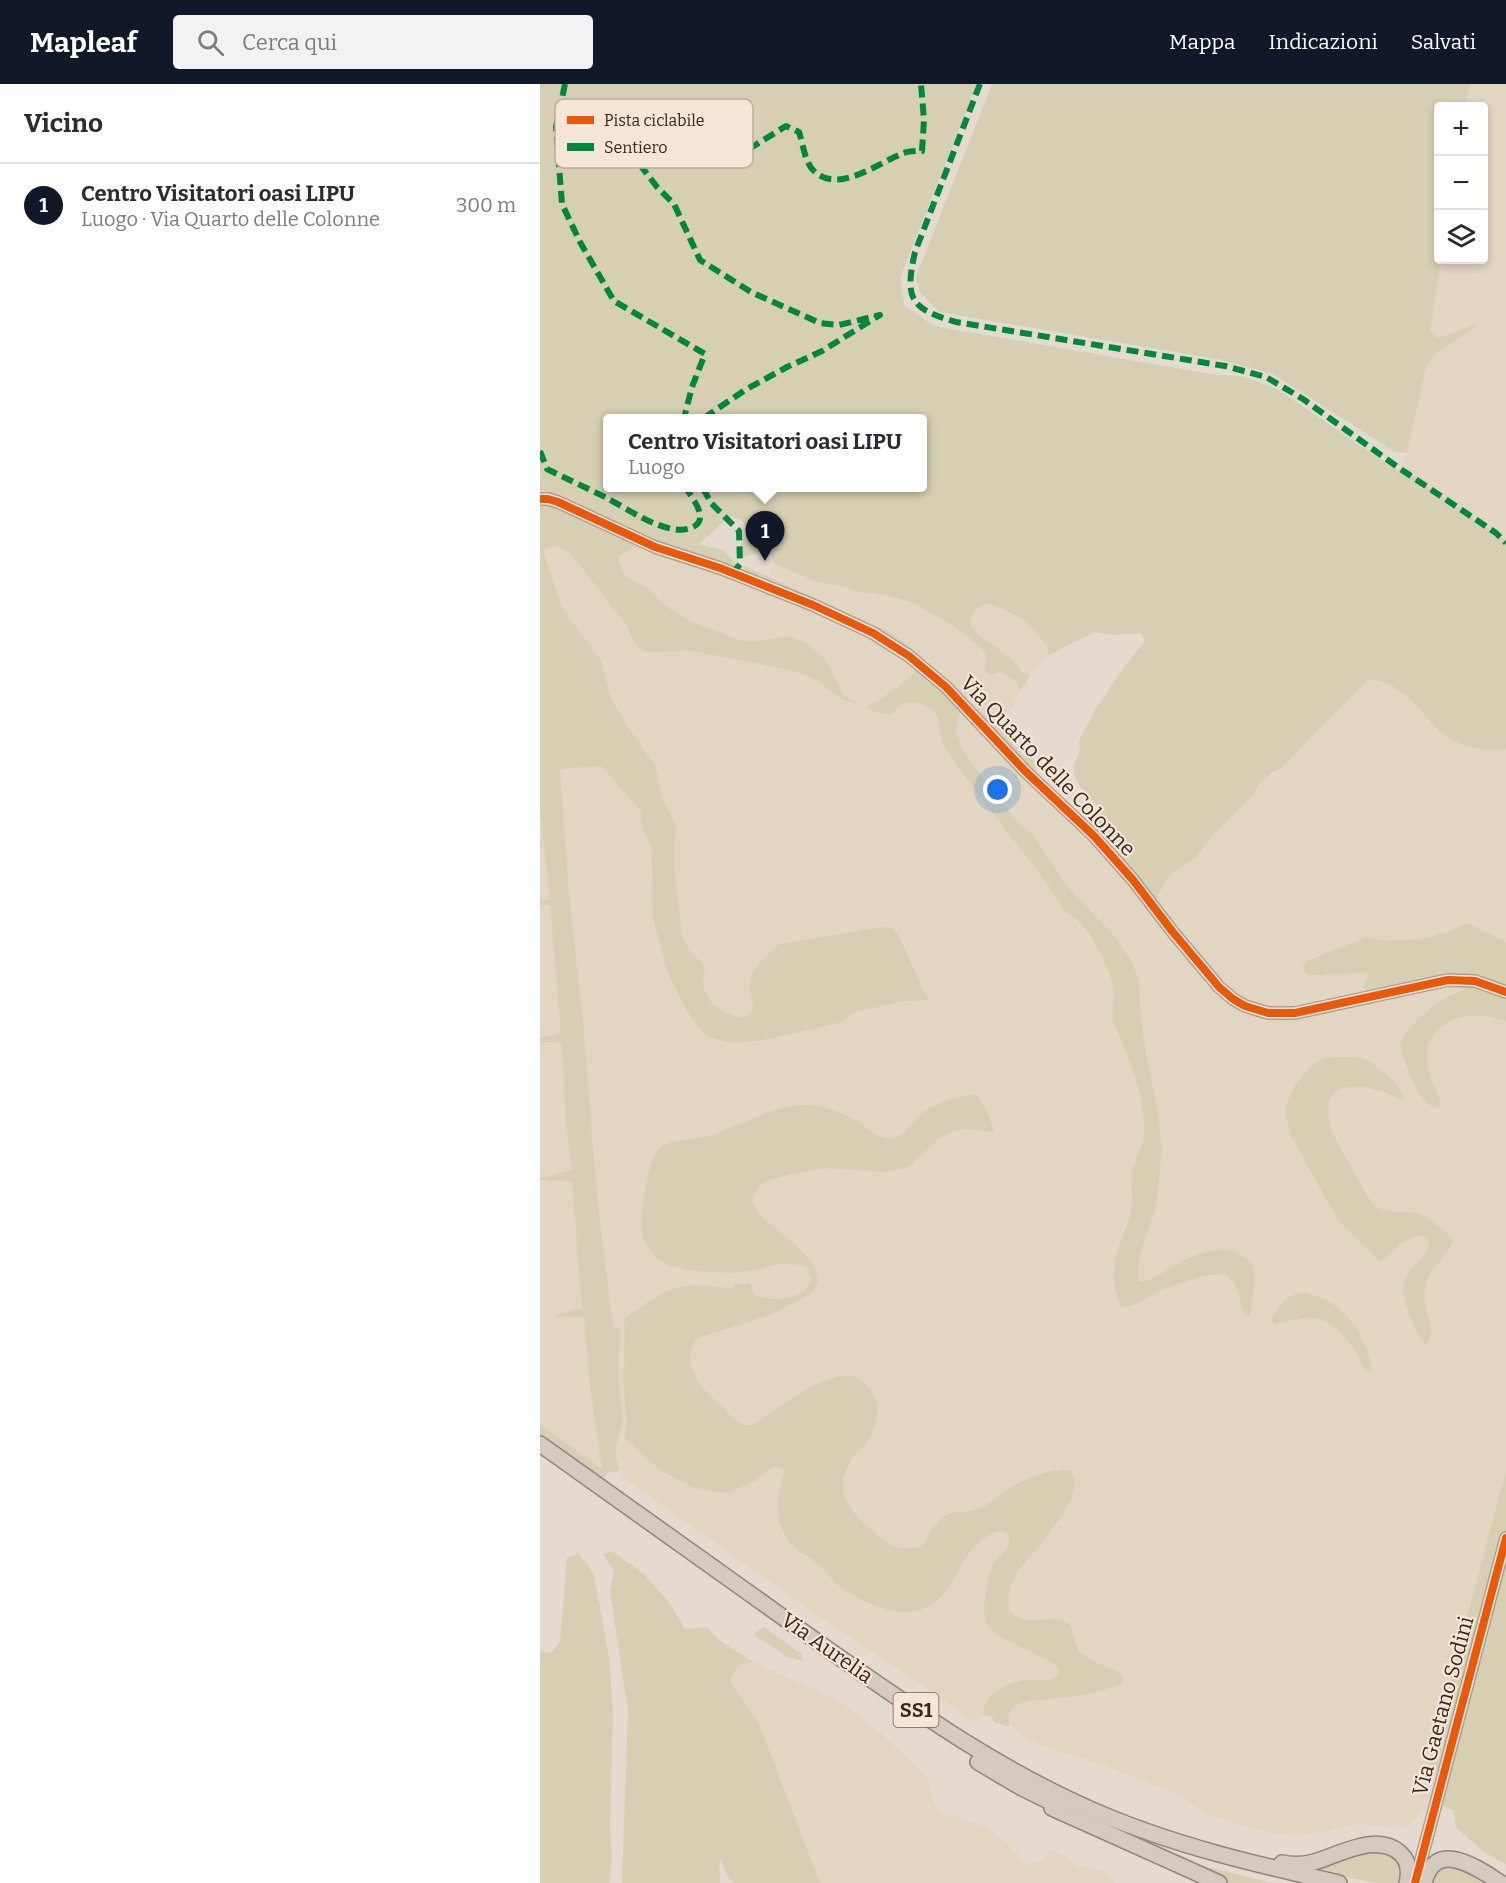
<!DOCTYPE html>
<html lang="it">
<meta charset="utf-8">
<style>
body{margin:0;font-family:Bitter,serif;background:#f2f2f3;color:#2b2b33}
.controls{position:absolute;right:18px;top:18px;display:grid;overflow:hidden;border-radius:6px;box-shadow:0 3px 9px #0003}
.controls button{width:54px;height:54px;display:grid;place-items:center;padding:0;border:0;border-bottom:2px solid #e1e1e2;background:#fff;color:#2b2b33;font:30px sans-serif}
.you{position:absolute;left:458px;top:706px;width:21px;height:21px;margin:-15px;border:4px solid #fff;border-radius:50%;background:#1a73e8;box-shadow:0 0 0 9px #1a73e833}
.badge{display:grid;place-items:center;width:39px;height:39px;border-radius:50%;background:#111827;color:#fff;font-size:20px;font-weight:700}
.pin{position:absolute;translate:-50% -50px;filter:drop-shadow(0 2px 3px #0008)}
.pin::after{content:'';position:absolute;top:32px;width:21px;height:18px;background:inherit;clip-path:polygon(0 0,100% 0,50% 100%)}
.popup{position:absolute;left:63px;top:330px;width:324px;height:78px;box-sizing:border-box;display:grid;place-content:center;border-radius:6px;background:#fff;filter:drop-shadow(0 2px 4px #0005);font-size:20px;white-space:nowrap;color:#7c7c81}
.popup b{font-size:22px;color:#2b2b33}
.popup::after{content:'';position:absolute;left:50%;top:100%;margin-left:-12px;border:12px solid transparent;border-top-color:#fff}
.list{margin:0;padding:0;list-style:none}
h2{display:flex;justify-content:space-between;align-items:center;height:78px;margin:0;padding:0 24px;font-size:26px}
h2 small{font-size:20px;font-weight:400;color:#7c7c81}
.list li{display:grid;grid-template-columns:39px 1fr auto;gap:18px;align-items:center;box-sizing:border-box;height:84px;padding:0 24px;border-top:2px solid #e1e1e2}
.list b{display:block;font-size:22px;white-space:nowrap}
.list p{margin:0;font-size:20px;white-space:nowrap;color:#7c7c81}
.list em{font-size:20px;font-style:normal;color:#7c7c81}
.icon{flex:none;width:33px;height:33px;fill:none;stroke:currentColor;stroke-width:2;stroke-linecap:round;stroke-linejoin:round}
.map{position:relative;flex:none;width:966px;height:1799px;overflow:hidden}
header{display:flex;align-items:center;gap:36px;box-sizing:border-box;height:84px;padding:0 30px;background:#111827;color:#fff}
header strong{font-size:28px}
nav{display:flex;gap:33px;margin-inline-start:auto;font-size:21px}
.search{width:420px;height:54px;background:#f2f2f3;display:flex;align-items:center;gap:15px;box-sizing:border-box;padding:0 21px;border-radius:6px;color:#7c7c81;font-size:22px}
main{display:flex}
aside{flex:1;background:#fff}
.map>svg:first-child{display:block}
</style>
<header>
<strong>Mapleaf</strong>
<div class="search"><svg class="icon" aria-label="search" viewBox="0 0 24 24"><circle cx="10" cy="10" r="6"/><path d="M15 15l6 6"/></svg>Cerca qui</div>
<nav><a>Mappa</a><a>Indicazioni</a><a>Salvati</a></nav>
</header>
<main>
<aside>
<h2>Vicino<small></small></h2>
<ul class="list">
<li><span class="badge">1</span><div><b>Centro Visitatori oasi LIPU</b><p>Luogo · Via Quarto delle Colonne</p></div><em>300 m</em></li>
</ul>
</aside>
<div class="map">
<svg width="966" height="1799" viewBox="0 0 966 1799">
<rect width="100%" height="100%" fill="#e4dad0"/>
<g fill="#e2d5c1" fill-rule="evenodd">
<path d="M933,0H966V457L861,384L867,369L886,283L898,268L937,241L898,254L890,248L901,176H944V22H926L929,4Z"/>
<path d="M16,461L30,469L85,539L95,560L104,568L152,567L251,586L276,596L300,614L315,620L314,616L304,611L294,595L246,552L212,558L200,556L160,541L133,527L121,518L109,505L84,491L78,473L93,463L115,465L199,493L298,534L381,582L370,594L345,613L331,620L351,630L365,619L376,618L392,625L397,632L404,663L413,677L460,740L503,794L519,817L520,822L533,833L555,859L565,875L572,893L574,909L572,935L590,978L599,1010L603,1028L604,1050L592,1087L590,1103L591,1123L572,1183L575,1204L580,1221L583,1224L598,1219L623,1205L662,1192L685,1190L695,1199L711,1227L714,1187L675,1166L637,1180L614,1193L604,1197L599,1198L597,1196L599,1174L616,1124L622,1066L618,1029L606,970L601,935V911L554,830L528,803L494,752L475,737L428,674L418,656L416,647L419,630L425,624L503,700L566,757L614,818L625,799L635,787L657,772L673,751L713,711L716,704L726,693L732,692L828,596L839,595L858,604L898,647L905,648L914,657L963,666L966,665V858L927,839L910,847L888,854L848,857L826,853L785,891L814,888L830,889L924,897L942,901L916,908L900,916L884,928L860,957L900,1015L890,993L887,976L888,959L899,945L913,935L930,932H946L966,937V1387L887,1682L906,1687L896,1727L883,1725L869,1742L856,1743L819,1740L765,1751L737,1750L700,1741L663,1728L637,1710L555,1678L521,1668L491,1657L478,1649L470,1641L468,1632L472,1623L484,1618L550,1610L579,1601L581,1589L553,1577L539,1568L535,1556L517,1535L482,1536L469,1527L467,1515L475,1493L490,1472L519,1439L535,1399L466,1407L452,1418L435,1426L412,1429L404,1433L393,1445L382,1462L367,1466L347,1460L324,1439L309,1419L303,1403L306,1387L314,1371L326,1360L278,1301L247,1318L216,1340L206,1341L197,1337L176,1318L155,1293L149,1275L152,1262L158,1254L233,1230L252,1221L278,1193L235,1145L219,1131L213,1117L217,1105L226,1097L255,1089L286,1084L346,1088L368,1083L399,1055L411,1048L425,1045L453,1048L448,1029L406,1017L389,1025L379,1033L368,1046L355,1054L346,1055L333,1050L318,1038L297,1027L273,1022L250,1023L232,1027L182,1047L158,1055L129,1058L120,1177L141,1184L187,1189L206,1187L244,1179H256L266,1183L272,1195L269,1202L261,1209L248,1214L233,1215L214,1211L211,1206L152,1201L137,1204L84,1234L85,1267L84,1303L88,1339L85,1354L227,1387L234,1383H240L244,1388L237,1421L264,1473L279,1481L300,1503L341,1524L360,1528L417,1491L427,1474L439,1459L452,1448L463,1447L469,1452V1460L453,1480L448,1494L444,1524L446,1538L454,1550L516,1581L519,1587L518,1592L443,1627L441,1634L433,1636L429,1635L387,1604L267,1524L84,1394L76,1374V1362L83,1338L78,1293L80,1246L73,1244L58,1122L43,938L29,811L20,685L61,682L101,727V742L105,753L111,760L110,783L120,862L128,890L144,922L259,948L299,939L314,928L359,918L388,916L210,899L213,924L208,931L200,934L188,930L172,919L163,901L165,885L162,879L150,868L142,851L135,794L134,762L136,741L124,718L115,681L92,649L71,615L61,576L22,524L3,467ZM797,973L825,976L861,1004V1016L837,1006L822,1002H806L794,1009L789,1023L790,1041L833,1121L846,1127L880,1129L913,1156L885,1201L884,1211L891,1247L867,1191L890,1165V1158L886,1152L879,1150L871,1153L839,1178L798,1136L774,1091L747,1022L752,1009L759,996L782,976ZM790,1218L825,1285L811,1261L791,1239L780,1234L764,1233L734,1240Z"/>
<path d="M234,481L278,498L297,501L323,509L345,511L371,518L406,537L438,561L447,571L445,585L457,590L461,588L476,596L480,607L475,619L468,630L462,634L454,635L443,630L429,620L381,572L350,548L229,491Z"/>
<path d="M446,519L476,529L491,543L508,564L507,573L490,592L485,590L475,579L441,553L432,543L430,535L437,524Z"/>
<path d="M0,724L10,816L0,817Z"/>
<path d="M0,821H10L21,950L0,954Z"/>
<path d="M22,958L26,1041L32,1087L0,1094V959Z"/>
<path d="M0,1096H32L42,1224L21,1229L17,1233H44L50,1303L62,1385L0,1340Z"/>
<path d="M213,1578L300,1617L343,1651L387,1694L394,1720L402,1730L421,1734L445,1743L463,1755L484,1779L490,1781L499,1777L506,1772L509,1765L529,1774L536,1782L555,1784L566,1789L575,1799H280L218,1637L189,1596L199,1581Z"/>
</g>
<g fill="#d6cfb3" fill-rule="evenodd">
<path d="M0,0H437L360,194L364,221L394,242L671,290L701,292L737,305L858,387L861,384L966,457V665C955,668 924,663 914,657C907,653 907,648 899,647C879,626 859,595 828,596L743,682C737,687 731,690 725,694C718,699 717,705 713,711L673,751L657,772L635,787L625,799L614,818L566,757L545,737L555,730L558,721C547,712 532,698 534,681C535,677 538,672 540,668C535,653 549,643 553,629L584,583L605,557L601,549L571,551L555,548L522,564L507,573L508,564C490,538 476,528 446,519L437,524L430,535L432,543L441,553L467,571L476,579L481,587L490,592L480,607L475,596L461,588L449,591L445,585L447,571L438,561L406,537L371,518L345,511L323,509L297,501L278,498L234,480L232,472L218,468L202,474L198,467L203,456L212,452L202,436L190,432L159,460L183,466L197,481L184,488L114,465L93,463L78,473L84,491L109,505L121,518L133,527L160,541L200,556L212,558L246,552L264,558L286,576L304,611L319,620H315L300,614L276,596L251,586L152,567L104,568L95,560L85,539L30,469L16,461L3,467L22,524L61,576L71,615L92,649L115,681L124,718L136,741L134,762L135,794L142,851L150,868L162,879L165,885L163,901L166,909L172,919L188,930L200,934L208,931L213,924C212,916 209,907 210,899C211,884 228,870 239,860L345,843L353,844L358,850L388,916L359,918L314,928L299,939L220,957L189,959L169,953L157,942L144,922L128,890L113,834L111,760C102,749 101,740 101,727L61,682L20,685L29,811L43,938L58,1122L73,1243L80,1245L78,1293L83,1339L76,1362V1374L80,1387L67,1389L63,1398L0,1352V1340L62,1385L50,1303L44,1233H15L21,1229L42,1224L32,1097L0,1096V1094L32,1086L26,1041L22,958L0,959V954L21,950L10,821H0V817L10,815L0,724ZM68,334H382V404H68Z"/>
<path d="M452,0H933L929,4L926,22H898V176H901L890,248L898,254L940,239L898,268L886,283L867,369L855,368L733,290L677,275L399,228L380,208L376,193Z"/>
<path d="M205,482L350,548L381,572L429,620L443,630L454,635L462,634C472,658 473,669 498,678L493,692L424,625L419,630L416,647L418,656L428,674L475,736L494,752L528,803L575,853L591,876L599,897L601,935L606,970L618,1029L622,1066L616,1124L599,1174L598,1196L599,1198C613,1197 624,1187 637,1180C654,1171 679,1160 698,1169C703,1172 709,1176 712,1181C717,1191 712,1220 710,1232H708L704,1229L695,1199L685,1190L662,1192L623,1205L598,1219L583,1224C578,1219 578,1214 576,1208C567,1173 585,1156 591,1124C593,1112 590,1100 592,1088C595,1075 603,1062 604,1049C606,1013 588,972 574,940C570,932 575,918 574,909C573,885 546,835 523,827L519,817L503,794L446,721L404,663L397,632L392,625L376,618L365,619L351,630H343L329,626L327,622C347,612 365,599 380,582L357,564L199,493L200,483Z"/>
<path d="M927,839L966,858V937L946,932H930L913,935L899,945L888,959L887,976L890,993L900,1015L899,1024C878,1024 863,975 860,958C880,928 905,909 940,901L924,897L833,915L823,903L830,889L769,891L762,884L767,877L826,853L848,857L888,854L910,847Z"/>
<path d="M797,973C806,973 817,972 826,976C836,980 865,1004 864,1015L861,1016C833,1001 779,988 790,1039C792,1049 799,1060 804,1069C813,1086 823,1104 833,1121L846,1127L880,1129L905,1147L913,1156C907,1174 888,1185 885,1204C881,1222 897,1241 888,1259L885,1260C875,1248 860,1213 864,1198C868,1180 899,1170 886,1152C869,1148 853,1168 840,1178L798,1136L750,1050C748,1040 745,1030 747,1021C751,1004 767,982 783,975C787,974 793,974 797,973Z"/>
<path d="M436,1010L448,1029L454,1048L425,1045L411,1048L399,1055L368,1083L346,1088L286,1084L255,1089L226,1097L217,1105L213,1117L219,1131L256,1161L273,1179L278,1193L277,1201L270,1210L233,1230L158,1254C148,1266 148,1277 155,1291C160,1302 172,1314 181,1322C188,1329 196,1339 206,1341C216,1342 223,1334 230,1329C248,1317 289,1288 312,1292C319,1294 326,1300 330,1305C343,1321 337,1344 326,1360C323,1363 319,1366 316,1369C309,1377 303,1392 303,1403C304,1420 321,1437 333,1447C350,1462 359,1468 382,1462C388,1452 395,1439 405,1432C414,1426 426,1429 437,1425C448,1421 455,1415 465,1408C484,1394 507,1385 530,1386C552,1412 489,1469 476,1491C470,1502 467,1514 469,1527L482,1536L517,1535L530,1540L539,1568L553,1577L581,1589L584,1596L579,1601L550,1610L484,1618L473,1623L468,1632L470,1641L467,1642L454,1638L452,1633L443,1631C443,1610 466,1599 485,1596C496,1595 509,1599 518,1592L519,1587L516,1581L454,1550L446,1538L444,1524L448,1494L453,1480L469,1460V1452L463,1447C420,1452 420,1515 379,1526C354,1533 322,1518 302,1504C293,1498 287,1487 279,1481C262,1469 249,1464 241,1442C235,1424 239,1406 244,1388L240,1383H234L215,1397L191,1408L183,1409L152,1403L123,1388L85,1354C89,1333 84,1321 84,1302C84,1279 85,1257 84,1235C104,1221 127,1202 153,1201C165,1200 179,1204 192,1204L196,1200H210L214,1211C233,1217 264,1218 272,1195L266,1183C245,1175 226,1184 204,1188C185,1190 136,1188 120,1176C115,1173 105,1161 103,1155C101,1147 102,1132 103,1123C104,1111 110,1074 117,1067C131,1053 150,1057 168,1052C201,1042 241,1016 276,1022C283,1024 292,1025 298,1028C305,1031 312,1035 319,1038C329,1045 340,1058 354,1054C365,1051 371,1041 378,1033C394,1018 415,1014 436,1010Z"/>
<path d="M765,1208C773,1211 783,1214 791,1219C813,1232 828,1261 832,1285L830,1288C822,1283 818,1273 814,1265C810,1259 804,1253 799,1247C777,1225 760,1236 734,1240L732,1236C737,1219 748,1211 765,1208Z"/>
<path d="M966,1387V1780L945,1769L916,1743L914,1727L898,1720L906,1687L887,1683Z"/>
<path d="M72,1467L105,1491L131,1521L145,1545L167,1543L179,1556L213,1578L199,1581L189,1596L218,1637L280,1799H195L188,1794L181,1775L179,1780L180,1799H82L88,1626L70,1508L74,1487L63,1470Z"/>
<path d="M38,1469L54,1490L69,1574L73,1624L70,1743L72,1774L69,1799H0V1567L11,1569L20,1558L27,1474Z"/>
<path d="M224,1543L261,1570L264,1577L247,1573L213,1550Z"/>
<path d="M817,1765H846L863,1780L864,1799H836L770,1785Z"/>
<path d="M628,1769L668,1783L732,1799H687L627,1772Z"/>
<path d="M913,1780L952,1799H889L898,1785Z"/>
</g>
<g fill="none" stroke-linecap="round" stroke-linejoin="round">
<g stroke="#aaa098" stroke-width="14">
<g id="minor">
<path d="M0,415H8L18,418L115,463L180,484L273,521L333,549L369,572L406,603L485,687L554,752L593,796L632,847L679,903L693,915L705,922L728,929H755L908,896L935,897L966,908"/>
<path d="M875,1799L966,1454"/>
</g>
</g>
<g stroke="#8f857f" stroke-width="18">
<g id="highway">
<path d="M0,1360C93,1427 186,1493 279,1559C369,1622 458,1686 559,1729C636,1762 718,1781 799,1799"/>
<path d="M438,1678L482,1704L523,1724"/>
<path d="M512,1724L679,1799"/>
<path d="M742,1779C753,1781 764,1781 774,1778C799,1771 837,1748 860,1769C869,1777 870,1787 867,1799"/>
<path d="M884,1799C895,1753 939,1785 961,1799"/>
</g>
</g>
<use href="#minor" stroke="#ece7e0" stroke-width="10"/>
<use href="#highway" stroke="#d6c9c0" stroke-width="15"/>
<g stroke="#00873e" stroke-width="6" stroke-dasharray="12 6" stroke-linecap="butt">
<path d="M25,0L16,43L22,120L40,158L74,217L165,270L152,303L144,334"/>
<path d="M440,0L375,168C364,216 371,225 416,238L685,282L726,293L763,315L859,384L956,449L966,459"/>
<path d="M164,334L205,306L247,283L282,267L340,231L299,241L280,239L211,208L160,176L134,120L117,103L94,73L92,42L103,33L183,69L209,65L246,42L259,48C263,60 265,79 274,87C298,111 339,78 364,69C369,67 376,67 382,67L384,36L381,0"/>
<path d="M0,367L7,385C27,395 47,404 67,414C86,424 130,455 153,443C170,435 152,414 146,404"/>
<path d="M163,404L171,419L199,447L200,480L193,489"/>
</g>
<g stroke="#f4e5d7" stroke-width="11">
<g id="cycleway">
<path d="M0,415H8L18,418L115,463L180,484L273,521L333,549L369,572L406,603L485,687L554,752L593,796L632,847L679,903L693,915L705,922L728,929H755L908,896L935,897L966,908"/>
<path d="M875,1799L966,1454"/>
</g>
</g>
<use href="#cycleway" stroke="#e8590c" stroke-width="8"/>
</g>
<g text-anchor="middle" stroke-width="4.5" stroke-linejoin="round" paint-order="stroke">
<rect fill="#f4e5d7" stroke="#706057" stroke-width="1.5" x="353.5" y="1609" width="45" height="34" rx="4.5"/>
<g font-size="20" font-weight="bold" fill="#382720">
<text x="376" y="1633">SS1</text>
</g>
<g font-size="21" fill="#382720" stroke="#f4e5d7">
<text transform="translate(508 682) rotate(46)" y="7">Via Quarto delle Colonne</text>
<text transform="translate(287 1564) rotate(35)" y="7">Via Aurelia</text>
<text transform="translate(903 1622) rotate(-75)" y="7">Via Gaetano Sodini</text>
</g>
</g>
<rect x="15" y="15" width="198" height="69" rx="9" fill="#f4e5d7" stroke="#bcaca0" stroke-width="1.5"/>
<rect x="27" y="32" width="27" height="8" fill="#e8590c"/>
<rect x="27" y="59" width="27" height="8" fill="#00873e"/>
<g font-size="16" fill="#382720">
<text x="64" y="42">Pista ciclabile</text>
<text x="64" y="69">Sentiero</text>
</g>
</svg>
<div class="controls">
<button>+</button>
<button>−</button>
<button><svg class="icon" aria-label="layers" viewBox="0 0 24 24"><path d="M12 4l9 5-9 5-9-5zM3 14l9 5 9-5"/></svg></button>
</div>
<div class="you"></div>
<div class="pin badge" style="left:225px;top:477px">1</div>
<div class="popup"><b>Centro Visitatori oasi LIPU</b>Luogo</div>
</div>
</main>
